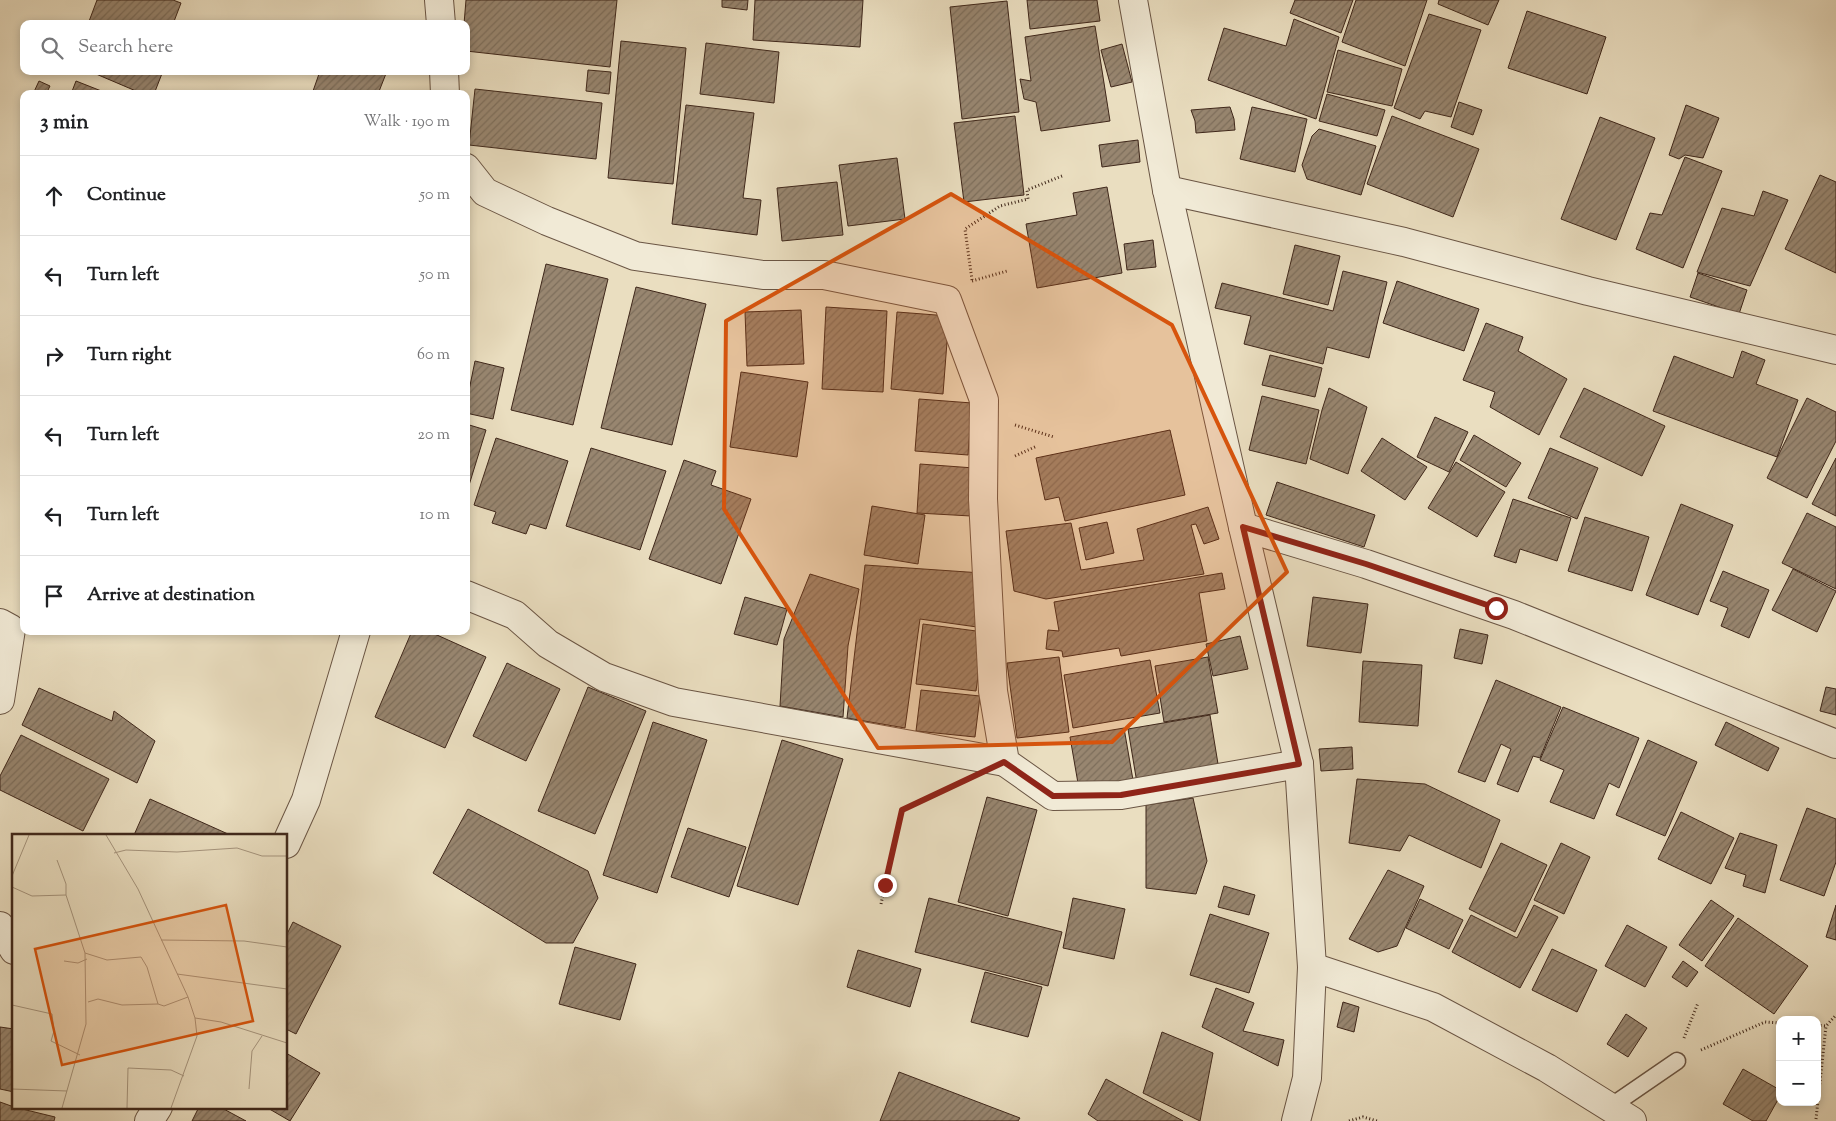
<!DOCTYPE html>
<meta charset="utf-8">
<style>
body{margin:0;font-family:"Sorts Mill Goudy",serif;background:#f2f2f2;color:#202124}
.controls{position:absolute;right:15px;bottom:15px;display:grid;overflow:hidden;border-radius:10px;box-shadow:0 2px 8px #0003}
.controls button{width:45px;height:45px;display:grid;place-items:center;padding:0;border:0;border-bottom:1px solid #e0e0e0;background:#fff;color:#202124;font:25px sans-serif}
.stop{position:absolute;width:15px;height:15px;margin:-11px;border:4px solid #8f2418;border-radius:50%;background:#fff}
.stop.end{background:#8f2418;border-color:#fff;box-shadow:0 1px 5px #0008}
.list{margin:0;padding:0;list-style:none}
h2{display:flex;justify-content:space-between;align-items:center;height:65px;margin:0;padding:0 20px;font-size:21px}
h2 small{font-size:16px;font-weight:400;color:#757577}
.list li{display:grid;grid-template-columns:32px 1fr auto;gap:15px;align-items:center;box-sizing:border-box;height:80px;padding:0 20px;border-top:1px solid #e0e0e0}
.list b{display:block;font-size:19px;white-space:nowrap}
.list em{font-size:16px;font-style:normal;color:#757577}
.icon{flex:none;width:28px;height:28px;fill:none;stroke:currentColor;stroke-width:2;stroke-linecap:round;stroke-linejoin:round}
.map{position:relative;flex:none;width:1836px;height:1121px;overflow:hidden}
.search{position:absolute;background:#fff;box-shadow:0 2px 8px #0003;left:20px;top:20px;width:450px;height:55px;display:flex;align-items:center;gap:12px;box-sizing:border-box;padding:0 18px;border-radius:10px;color:#757577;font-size:19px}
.panel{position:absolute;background:#fff;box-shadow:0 2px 8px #0003;left:20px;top:90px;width:450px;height:545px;border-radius:10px}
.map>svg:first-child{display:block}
</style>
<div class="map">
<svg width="1836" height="1121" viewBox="0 0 1836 1121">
<defs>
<pattern id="building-hatch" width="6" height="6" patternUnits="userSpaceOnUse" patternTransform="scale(1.25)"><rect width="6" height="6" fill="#988670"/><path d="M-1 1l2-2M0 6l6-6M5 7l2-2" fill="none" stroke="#7d6e5b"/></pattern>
</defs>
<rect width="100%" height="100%" fill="#eadec0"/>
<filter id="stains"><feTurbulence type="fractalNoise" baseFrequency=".004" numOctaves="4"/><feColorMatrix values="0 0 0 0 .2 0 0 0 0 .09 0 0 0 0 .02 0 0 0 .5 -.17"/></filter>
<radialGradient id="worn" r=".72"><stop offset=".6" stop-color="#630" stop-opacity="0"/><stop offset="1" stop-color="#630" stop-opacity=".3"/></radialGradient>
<g fill="url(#building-hatch)" stroke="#3f271a">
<path d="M97,0H173L181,3L173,24H88Z"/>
<path d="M466,0H617L610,67L466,51V24H464Z"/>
<path d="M722,0H748L747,10L722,7Z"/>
<path d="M755,0H863L860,47L753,40Z"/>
<path d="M1027,0H1097L1100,21L1030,29Z"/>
<path d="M1295,0H1353L1341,33L1290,13Z"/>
<path d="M1356,0H1427L1405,66L1342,42Z"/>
<path d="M1439,0H1499L1488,25L1438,4Z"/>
<path d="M1007,1L1019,112L962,119L950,7Z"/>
<path d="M1527,11L1606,37L1587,94L1508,68Z"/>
<path d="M1429,14L1481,30L1451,117L1425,111L1420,119L1394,108Z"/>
<path d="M1294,19L1339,37L1316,119L1208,80L1224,28L1286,46Z"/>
<path d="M1095,26L1110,121L1041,131L1036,102L1024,99L1020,79L1031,81L1025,37Z"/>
<path d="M621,41L686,48L673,184L608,178Z"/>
<path d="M706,43L779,52L774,103L700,94Z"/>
<path d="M1122,44L1132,82L1111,87L1101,50Z"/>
<path d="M1338,50L1402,69L1392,106L1327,92Z"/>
<path d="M588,70L611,72L609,94L586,91Z"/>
<path d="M89,71H163L154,94H143Z"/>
<path d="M320,71H387L378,94H312Z"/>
<path d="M39,81L50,86L46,94H33Z"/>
<path d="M76,81L109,94H71Z"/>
<path d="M475,89L602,103L596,159L469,145Z"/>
<path d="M1327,94L1385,110L1377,136L1319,121Z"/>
<path d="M1459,102L1482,110L1473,135L1451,127Z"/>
<path d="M686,105L754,113L743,198L761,200L757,235L672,224Z"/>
<path d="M1686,105L1719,118L1703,158L1685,155L1679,159L1669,155Z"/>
<path d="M1230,107L1234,119L1235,130L1196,133L1195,121L1191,110Z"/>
<path d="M1252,107L1307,119L1295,172L1240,159Z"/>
<path d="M1015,116L1024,195L964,202L954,123Z"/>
<path d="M1392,116L1479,149L1453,217L1367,184Z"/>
<path d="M1600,117L1655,138L1616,240L1561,219Z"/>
<path d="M1319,129L1376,146L1361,195L1307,179L1302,165L1312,136Z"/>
<path d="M1138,140L1140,162L1102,167L1099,145Z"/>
<path d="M1685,157L1722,171L1683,268L1636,249L1650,213L1662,215Z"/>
<path d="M897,158L905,219L848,226L839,165Z"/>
<path d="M1820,175L1836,182V273L1785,249Z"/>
<path d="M837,182L843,235L782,241L777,188Z"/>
<path d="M1107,187L1122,273L1037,288L1026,224L1077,215L1073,193Z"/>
<path d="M1763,191L1788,200L1750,286L1697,272L1722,208L1754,216Z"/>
<path d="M1153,240L1156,267L1127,270L1124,244Z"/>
<path d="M1295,245L1340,256L1328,305L1283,294Z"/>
<path d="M546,264L608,279L573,425L511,410Z"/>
<path d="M1343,271L1387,282L1369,358L1327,347L1323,364L1244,344L1251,316L1215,308L1222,283L1333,311Z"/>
<path d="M1698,273L1747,290L1739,314L1690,297Z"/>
<path d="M1397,281L1479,309L1464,351L1383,323Z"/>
<path d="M636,287L706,304L672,445L601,428Z"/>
<path d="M826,307L887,311L883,392L822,389Z"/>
<path d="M801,310L804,364L747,366L745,312Z"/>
<path d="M897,312L949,316L943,394L891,389Z"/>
<path d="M1486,323L1523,337L1518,351L1567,379L1539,435L1490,407L1495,392L1463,380Z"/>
<path d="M1742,351L1765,360L1756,384L1798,400L1777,457L1653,411L1674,356L1733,378Z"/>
<path d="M1270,355L1322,368L1315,397L1262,385Z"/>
<path d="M475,361L504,368L493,419L466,413V405Z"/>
<path d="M741,372L808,382L797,457L730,447Z"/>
<path d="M1329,388L1367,407L1348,474L1310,459L1322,410Z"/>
<path d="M1584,388L1665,426L1642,476L1560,437Z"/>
<path d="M1262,396L1319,410L1306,464L1249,450Z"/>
<path d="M1807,398L1836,412V441L1807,498L1767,478Z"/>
<path d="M919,399L972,403L968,455L915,451Z"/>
<path d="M1435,417L1468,432L1449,472L1417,457Z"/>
<path d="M466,424L486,430L466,495Z"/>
<path d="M1170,430L1185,495L1065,521L1059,497L1045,500L1036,458Z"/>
<path d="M1474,435L1521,463L1506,487L1460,460Z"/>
<path d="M496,438L568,461L546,529L530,524L526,534L492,523L496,512L474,505Z"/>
<path d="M1382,438L1427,467L1405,500L1361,471Z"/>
<path d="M591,448L666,471L640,550L566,526Z"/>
<path d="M1550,448L1598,468L1577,519L1528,498Z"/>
<path d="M1836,458V516L1812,504Z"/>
<path d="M684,460L716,471L711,485L751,499L721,584L649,559Z"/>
<path d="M1456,462L1505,492L1477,537L1428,508Z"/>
<path d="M920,464L974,468L971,516L917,513Z"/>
<path d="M1277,482L1375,515L1364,547L1266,515Z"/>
<path d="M1513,499L1571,518L1557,561L1520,549L1516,563L1494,556Z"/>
<path d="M1681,504L1733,525L1698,615L1646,595Z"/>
<path d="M872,506L925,515L918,564L864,555Z"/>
<path d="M1208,507L1219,539L1204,544L1196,524L1191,525L1204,574L1046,599L1014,591L1006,531L1071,523L1081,570L1144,560L1137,529Z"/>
<path d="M1807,513L1836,527V589L1782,563Z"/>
<path d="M1585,517L1649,537L1632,591L1568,571Z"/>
<path d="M1107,522L1114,553L1086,560L1079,528Z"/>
<path d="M865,565L982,573L977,627L920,619L905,728L847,718Z"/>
<path d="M1793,569L1836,591L1817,632L1772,610Z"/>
<path d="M1723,571L1769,590L1749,638L1721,626L1728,608L1710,601Z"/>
<path d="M1222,573L1225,589L1199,593L1207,641L1121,656L1119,648L1063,657L1062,651L1046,649L1048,630L1059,631L1054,602Z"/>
<path d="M810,574L859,589L848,646L843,717L780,706L784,639Z"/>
<path d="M745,597L787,609L777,645L734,634Z"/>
<path d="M1313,597L1368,604L1361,653L1307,646Z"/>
<path d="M923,624L984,632L976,691L916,684Z"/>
<path d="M1460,629L1488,635L1482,664L1454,658Z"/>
<path d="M412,631H428L486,657L445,748L375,717Z"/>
<path d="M1240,636L1248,669L1213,676L1206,644Z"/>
<path d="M1059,657L1069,732L1017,738L1007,663Z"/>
<path d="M1208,657L1218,713L1164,722L1155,666Z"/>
<path d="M1150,660L1160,713L1073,728L1064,675Z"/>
<path d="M1363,661L1422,665L1418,726L1359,722Z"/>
<path d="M507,663L560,689L526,761L473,736Z"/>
<path d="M1496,680L1561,707L1540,758L1533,756L1518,792L1497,784L1511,749L1501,744L1485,782L1458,772Z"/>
<path d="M588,687L646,711L595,834L538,811Z"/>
<path d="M1826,687L1836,689V715L1820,711Z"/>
<path d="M39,688L112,721L114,711L155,741L137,783L22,725Z"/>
<path d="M921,690L980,696L975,737L916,731Z"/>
<path d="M1563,707L1639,738L1619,788L1609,783L1594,819L1550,802L1564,770L1540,760Z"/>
<path d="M1210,715L1219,770L1137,783L1128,729Z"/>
<path d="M653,722L707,740L657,893L603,875Z"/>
<path d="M1726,722L1779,748L1768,771L1715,745Z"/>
<path d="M1124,728L1133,780L1079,789L1070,737Z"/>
<path d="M21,735L109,779L83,831L0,790V776Z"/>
<path d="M782,740L843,759L798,905L737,886Z"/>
<path d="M1648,740L1697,762L1665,836L1616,815Z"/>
<path d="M1352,747L1353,769L1321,771L1319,749Z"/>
<path d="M1357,779L1425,784L1500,820L1481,868L1409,835L1400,851L1349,843Z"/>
<path d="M987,797L1037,810L1008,916L958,902Z"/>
<path d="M1193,798L1207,861L1196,894L1146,888V805Z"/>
<path d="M150,799L228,834V835H134Z"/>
<path d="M1807,808L1836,819V862L1824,896L1780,880Z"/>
<path d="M468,809L588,871L598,898L573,943H546L433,873Z"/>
<path d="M1681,812L1734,838L1711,884L1658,859Z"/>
<path d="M688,828L746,847L729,897L671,877Z"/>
<path d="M1740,833L1777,845L1765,893L1743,886L1746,875L1725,868Z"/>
<path d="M1501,843L1547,865L1515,932L1469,909Z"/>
<path d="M1561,843L1590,857L1564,914L1534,900Z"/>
<path d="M1388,870L1424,886L1397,946L1378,952L1349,939Z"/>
<path d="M1224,886L1255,895L1249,915L1218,907Z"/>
<path d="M929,898L1062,932L1048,986L915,952Z"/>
<path d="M1073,898L1125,909L1114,959L1063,948Z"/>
<path d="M1420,899L1463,920L1449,949L1406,928Z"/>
<path d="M1711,900L1734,916L1702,961L1679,945Z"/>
<path d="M1534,905L1558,917L1520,988L1452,952L1471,915L1517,938Z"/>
<path d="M1836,905V940L1826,937Z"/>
<path d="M1210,914L1269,933L1249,993L1190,975Z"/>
<path d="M1738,918L1808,966L1774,1014L1705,966Z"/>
<path d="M293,922L341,946L296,1034L286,1029V936Z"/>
<path d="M1627,925L1667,947L1645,987L1605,966Z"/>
<path d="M575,947L636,964L620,1020L559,1004Z"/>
<path d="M1552,949L1597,970L1577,1012L1532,990Z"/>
<path d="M858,950L921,969L910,1007L847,987Z"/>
<path d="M1683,961L1698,972L1687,987L1672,977Z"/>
<path d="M985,972L1042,987L1028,1037L971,1022Z"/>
<path d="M1216,988L1254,1003L1243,1031L1284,1040L1278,1066L1202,1027Z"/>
<path d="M1343,1002L1359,1007L1354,1032L1337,1027Z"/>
<path d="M1626,1014L1647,1028L1628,1057L1607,1044Z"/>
<path d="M0,1027L14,1029V1092L0,1089Z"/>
<path d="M1162,1032L1213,1053L1200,1121L1143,1093Z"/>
<path d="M286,1053L320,1073L290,1121L266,1107H286Z"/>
<path d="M1743,1069L1780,1090V1096L1766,1121H1753L1723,1104Z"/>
<path d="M899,1072L1020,1118L1018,1121H880Z"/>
<path d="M1106,1079L1183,1121H1098L1088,1114Z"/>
<path d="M0,1102L14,1107L55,1117L54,1121H0Z"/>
<path d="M199,1107H220L246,1121H192Z"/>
</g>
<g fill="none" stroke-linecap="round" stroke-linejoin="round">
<g stroke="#6a5544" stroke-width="19">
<path id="lane" d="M1610,1107L1677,1061"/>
</g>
<g stroke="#6a5544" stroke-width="30">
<g id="street">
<path d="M439,0L441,24"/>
<path d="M1133,0L1167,190L1243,527L1299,764L1312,967L1307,1078L1296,1121"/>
<path d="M444,71L445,94"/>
<path d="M466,168L485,192L547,221L635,256L763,275H824L947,300L984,400L983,499L993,691L1005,762L1053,796L1121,795L1299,764"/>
<path d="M1167,190L1404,242L1588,291L1836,350"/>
<path d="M1243,527L1366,564L1514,615L1836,744"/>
<path d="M466,595L515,615L548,644L604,677L674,702L1005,762"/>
<path d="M0,623L11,629L0,700"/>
<path d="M286,844L306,800L356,631"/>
<path d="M0,926L14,950"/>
<path d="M1312,967L1433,1007L1547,1068L1632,1121"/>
<path d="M149,1121L158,1107"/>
</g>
</g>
<g stroke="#3f271a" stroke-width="3" stroke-dasharray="1 2.5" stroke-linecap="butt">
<path d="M972,280L965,229L1000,206L1028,199L1027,190L1062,176"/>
<path d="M972,281L1007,271"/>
<path d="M1015,425L1054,437"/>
<path d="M1015,456L1037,446"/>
<path d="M881,904L902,810L955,786"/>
<path d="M1817,1025L1826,1026L1836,1015"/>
<path d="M1684,1038L1698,1003"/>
<path d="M1701,1050L1765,1022L1780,1023"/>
<path d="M1816,1119L1826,1026"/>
<path d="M1349,1121L1363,1117L1377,1121"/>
</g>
<use href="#lane" stroke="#f1ead6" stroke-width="16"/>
<use href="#street" stroke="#f1ead6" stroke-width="28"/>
</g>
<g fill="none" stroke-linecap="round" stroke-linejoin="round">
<path stroke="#8f2418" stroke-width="6" d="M885,885L902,810L1004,762L1053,796L1121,795L1299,764L1243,527L1366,564L1496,608"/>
</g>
<path fill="#d7540d" fill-opacity="0.2" stroke="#d7540d" stroke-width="4" stroke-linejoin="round" d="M951,194L1172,325L1287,572L1112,742L878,748L724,509L726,321Z"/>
<g transform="translate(12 834)">
<rect width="275" height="275" fill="#eadec0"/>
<path fill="none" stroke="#a6957e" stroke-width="1" d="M94,1L126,55L176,163L183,184L185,202L159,274M102,19L114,16L165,18L225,14L250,22H275M45,26L54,50V61M0,42L17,1M0,53L20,62L54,61L73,119L74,190L50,274M149,106L232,107L275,113M73,119L95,126L129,123L135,133L146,170L152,172L176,163M52,127L66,129L75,125M165,140L275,155M76,168L86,165L110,171L146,170M0,171L40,180L42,197L39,207L68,221M183,184L209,188L275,209M0,255L55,257M237,255L240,217L250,202M115,274L116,234L159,236L172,242"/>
<path fill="#d7540d" fill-opacity="0.15" stroke="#d7540d" stroke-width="2.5" d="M214,71L241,187L50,231L23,115Z"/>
<rect width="275" height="275" fill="none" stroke="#3f271a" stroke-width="2.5"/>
</g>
<rect width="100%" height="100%" filter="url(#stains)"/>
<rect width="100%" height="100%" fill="url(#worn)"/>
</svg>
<div class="controls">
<button>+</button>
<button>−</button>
</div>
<div class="stop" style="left:1496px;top:608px"></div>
<div class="stop end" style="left:885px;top:885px"></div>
<div class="search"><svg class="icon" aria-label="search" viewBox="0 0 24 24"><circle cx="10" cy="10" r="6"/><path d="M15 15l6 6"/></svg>Search here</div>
<section class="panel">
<h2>3 min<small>Walk · 190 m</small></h2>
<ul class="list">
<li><svg class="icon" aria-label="ahead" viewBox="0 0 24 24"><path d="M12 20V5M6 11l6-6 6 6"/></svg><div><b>Continue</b></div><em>50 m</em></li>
<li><svg class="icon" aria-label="left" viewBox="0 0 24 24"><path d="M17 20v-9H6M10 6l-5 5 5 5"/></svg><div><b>Turn left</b></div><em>50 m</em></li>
<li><svg class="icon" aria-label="right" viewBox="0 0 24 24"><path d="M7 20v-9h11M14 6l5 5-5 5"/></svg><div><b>Turn right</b></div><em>60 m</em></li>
<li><svg class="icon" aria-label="left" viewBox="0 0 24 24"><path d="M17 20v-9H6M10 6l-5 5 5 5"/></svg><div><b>Turn left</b></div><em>20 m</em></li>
<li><svg class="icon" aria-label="left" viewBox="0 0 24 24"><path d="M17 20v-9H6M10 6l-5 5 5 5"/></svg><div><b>Turn left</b></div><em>10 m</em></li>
<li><svg class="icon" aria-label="arrive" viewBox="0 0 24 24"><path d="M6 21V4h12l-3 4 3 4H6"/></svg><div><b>Arrive at destination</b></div></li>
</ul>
</section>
</div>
